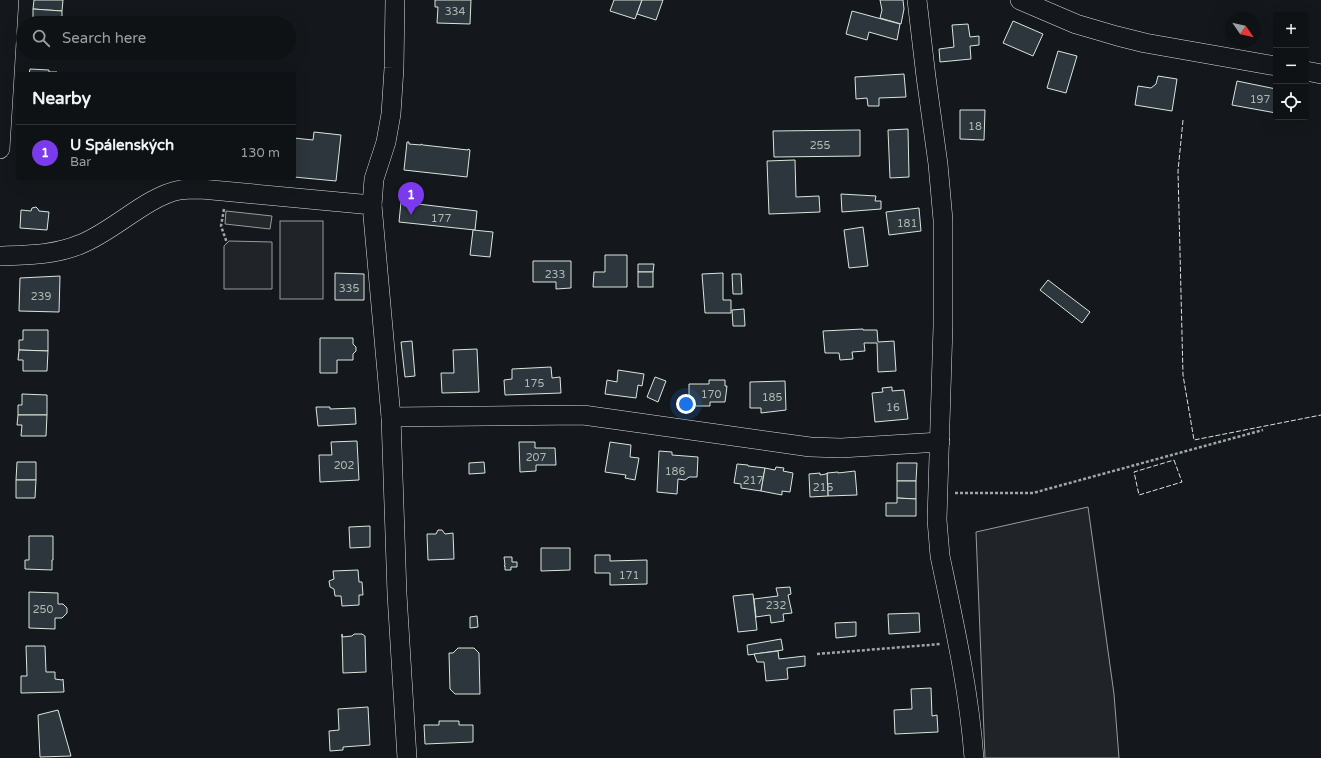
<!DOCTYPE html>
<meta charset="utf-8">
<style>
body{margin:0;font-family:"Varela Round",sans-serif;background:#181b1e;color:#f1f3f6}
.controls{position:absolute;right:12px;top:12px;display:grid;overflow:hidden;border-radius:4px;box-shadow:0 4px 16px #0002}
.controls button{width:36px;height:36px;display:grid;place-items:center;padding:0;border:0;border-bottom:1px solid #2f3234;background:#0f1215;color:#f1f3f6;font:20px sans-serif}
.compass{position:absolute;left:1225px;top:12px;width:36px;height:36px;border-radius:50%;background:#0f1215;box-shadow:0 4px 16px #0002;rotate:124deg}
.you{position:absolute;left:686px;top:404px;width:14px;height:14px;margin:-10px;border:3px solid #fff;border-radius:50%;background:#1a73e8;box-shadow:0 0 0 6px #1a73e833}
.badge{display:grid;place-items:center;width:26px;height:26px;border-radius:50%;background:#7c3aed;color:#fff;font-size:13px;font-weight:700}
.pin{position:absolute;translate:-50% -33px;filter:drop-shadow(0 1px 2px #0008)}
.pin::after{content:'';position:absolute;top:21px;width:14px;height:12px;background:inherit;clip-path:polygon(0 0,100% 0,50% 100%)}
.list{margin:0;padding:0;list-style:none}
h2{display:flex;justify-content:space-between;align-items:center;height:52px;margin:0;padding:0 16px;font-size:17px}
h2 small{font-size:13px;font-weight:400;color:#9b9ea0}
.list li{display:grid;grid-template-columns:26px 1fr auto;gap:12px;align-items:center;box-sizing:border-box;height:56px;padding:0 16px;border-top:1px solid #2f3234}
.list b{display:block;font-size:15px;white-space:nowrap}
.list p{margin:0;font-size:13px;white-space:nowrap;color:#9b9ea0}
.list em{font-size:13px;font-style:normal;color:#9b9ea0}
.icon{flex:none;width:22px;height:22px;fill:none;stroke:currentColor;stroke-width:2;stroke-linecap:round;stroke-linejoin:round}
.map{position:relative;flex:none;width:1321px;height:758px;overflow:hidden}
.search{position:absolute;background:#0f1215;box-shadow:0 4px 16px #0002;left:16px;top:16px;width:280px;height:44px;display:flex;align-items:center;gap:10px;box-sizing:border-box;padding:0 14px;border-radius:22px;color:#9b9ea0;font-size:15px}
.panel{position:absolute;background:#0f1215;box-shadow:0 4px 16px #0002;left:16px;top:72px;width:280px;height:108px;border-radius:4px}
.map>svg:first-child{display:block}
</style>
<div class="map">
<svg width="1321" height="758" viewBox="0 0 1321 758">
<rect width="100%" height="100%" fill="#14181c"/>
<g fill="#202428" stroke="#939e99">
<rect x="280" y="221" width="43" height="78"/>
<path d="M229,241L272,242V289H224V246Z"/>
<path d="M1088,507L1114,694L1119,758H985L976,532Z"/>
</g>
<path fill="#24282b" stroke="#939e99" d="M226,211L272,216L270,229L225,224Z"/>
<g fill="#2c363c" stroke="#d8e6dc">
<path d="M34,0H63L62,11L33,9Z"/>
<path d="M435,0H471L470,24L437,23L438,7H435Z"/>
<path d="M614,0H642L635,19L610,11Z"/>
<path d="M642,0H663L656,20L637,14Z"/>
<path d="M880,0H903L904,9L901,24L880,18L882,10Z"/>
<path d="M33,9L62,11V23H37V19H33Z"/>
<path d="M852,11L900,24L897,40L869,32L867,40L846,34Z"/>
<path d="M1013,21L1043,34L1033,56L1003,43Z"/>
<path d="M968,24L970,37L979,36V45L970,46L971,59L940,62L939,49L954,47L952,25Z"/>
<path d="M1058,51L1077,56L1066,93L1047,88Z"/>
<path d="M30,69L49,70V72H57V74H29Z"/>
<path d="M904,74L906,97L879,98V106H868L867,98L856,99L855,77Z"/>
<path d="M1158,76L1177,79L1172,111L1135,105L1138,86L1151,88L1156,84Z"/>
<path d="M1237,81L1276,89V113L1232,105Z"/>
<path d="M960,110H985L984,140L960,139Z"/>
<path d="M908,129L909,177L890,178L888,130Z"/>
<path d="M860,130V156L774,157L773,131Z"/>
<path d="M314,132L341,135L336,181L294,177V138L313,140Z"/>
<path d="M407,142H409V144L421,145V144L423,145L468,150V149L470,150L467,177L404,170Z"/>
<path d="M795,160L796,197L819,196L820,212L769,214L767,161Z"/>
<path d="M841,194L876,196L875,201H881V209L842,212Z"/>
<path d="M401,202L477,211L475,230L399,222Z"/>
<path d="M36,207L38,209L39,211L49,212L47,230L20,228L21,210L31,211L32,208Z"/>
<path d="M919,208L921,231L889,235L886,212Z"/>
<path d="M863,227L868,266L849,268L844,230Z"/>
<path d="M473,230L493,232L490,257L470,255Z"/>
<path d="M605,255H627V287H593L594,272H605Z"/>
<path d="M533,261H571V288L556,289V282H533Z"/>
<path d="M638,264H654L653,272H638Z"/>
<rect x="638" y="272" width="15" height="15"/>
<path d="M335,273L364,274V300H335Z"/>
<path d="M723,273V300H731V313H705L702,274Z"/>
<path d="M732,274H741L742,294H733Z"/>
<path d="M60,276L59,312L19,311L20,278Z"/>
<path d="M1048,280L1090,312L1082,323L1040,290Z"/>
<path d="M744,309L745,326H733L732,310Z"/>
<path d="M863,329V330H877L878,342L894,341L896,371L878,372L877,343H864L865,351L852,352L853,359L840,360L839,353H825L823,331Z"/>
<path d="M23,330H48V351L19,350V340H23Z"/>
<path d="M320,338H353V344L356,347V351L353,354V360H337V373H320Z"/>
<path d="M412,341L415,376L405,377L401,342Z"/>
<path d="M477,349L479,392L442,393L441,373H454L453,350Z"/>
<path d="M19,350L48,351L47,371H23V360H18Z"/>
<path d="M551,367L552,378L560,377L561,393L505,395L504,380L512,379V369Z"/>
<path d="M618,370L644,374L642,386L638,385L636,398L605,394L607,380L617,382Z"/>
<path d="M655,377L666,381L658,402L647,397Z"/>
<path d="M709,380H725V386H727L725,402H710V406H689V384H709Z"/>
<path d="M785,381L786,410L761,413V408H750V382Z"/>
<path d="M892,387V391L904,390L908,419L875,422L872,393L883,392L882,388Z"/>
<path d="M22,394L47,395V415H18V405H22Z"/>
<path d="M316,407H330V409L355,408L356,424L318,426Z"/>
<path d="M18,415H47L46,436H21L22,425H17Z"/>
<path d="M357,441L359,480L320,482L319,455H332L331,442Z"/>
<path d="M519,442H535V448H555L556,465H536V471L520,472Z"/>
<path d="M610,442L631,445L630,457L639,458L635,480L625,478L626,475L605,472Z"/>
<path d="M659,451L672,452V455L698,457L697,477H689L685,480L678,479L677,494L657,492Z"/>
<path d="M17,462H36V480H16Z"/>
<path d="M484,462L485,473L469,474V463Z"/>
<path d="M897,463H917L916,481H897Z"/>
<path d="M737,464L748,465V466L765,468L761,491L741,488V484L734,483Z"/>
<path d="M776,467L784,468L783,471L793,473L790,492L782,491V495L761,491L765,468L775,470Z"/>
<path d="M855,471L857,495L828,496L827,473L838,472V473Z"/>
<path d="M820,473V475L826,474L827,473L828,496L810,497L809,474Z"/>
<path d="M16,480H36L35,498H16Z"/>
<path d="M897,481H916V499L897,498Z"/>
<path d="M897,498L916,499V516H886V503H897Z"/>
<path d="M370,526V547L350,548L349,527Z"/>
<path d="M438,530H442L445,534L453,533L454,559L428,560L427,534H436Z"/>
<path d="M29,536H53V560H52V570L25,569V560H29Z"/>
<path d="M541,548H570V570L541,571Z"/>
<path d="M595,555H610V561L647,560V584L610,585V573H595Z"/>
<path d="M504,557H512V562H517V567H511V570H505V566H504L505,565Z"/>
<path d="M358,570L359,582H362L363,595H359V605L342,606L341,596H335L334,589L330,587L329,581L334,579L333,571Z"/>
<path d="M790,587L791,594L788,595L792,613L783,614L784,621L771,623L770,615L756,617L754,599L778,596L776,588Z"/>
<path d="M29,592L58,593V604H63L67,608V613L62,618H55V629L29,628Z"/>
<path d="M753,594L757,630L738,632L733,596Z"/>
<path d="M919,613L920,632L889,634L888,614Z"/>
<path d="M477,616L478,627L470,628V617Z"/>
<path d="M856,622V636L836,638L835,623Z"/>
<path d="M342,634V637L352,636L354,634H362L365,636L366,672L343,673Z"/>
<path d="M781,639L783,650L748,655L747,645Z"/>
<path d="M26,646H45L46,672H55V679L62,680L63,679L64,692L21,693V676H27Z"/>
<path d="M458,648H474L479,653L480,694H455L450,689L449,653H453Z"/>
<path d="M778,651L779,659L805,656V666L787,668L788,679L766,681L764,662H757L754,654Z"/>
<path d="M931,688L932,716L937,715L938,732L895,734L894,710L912,709L911,689Z"/>
<path d="M368,707L370,745L343,747V750L330,751L329,731L339,730L338,709Z"/>
<path d="M58,710L71,756L40,757L38,715Z"/>
<path d="M439,721H459V725H473V742L425,744L424,725H439Z"/>
</g>
<g fill="none" stroke-linecap="round" stroke-linejoin="round">
<g stroke="#d8e6dc" stroke-width="20">
<g id="minor">
<path d="M917,0L926,77L938,164L943,220V326L937,520L940,556C954,623 969,690 974,758"/>
<path d="M1020,0L1076,24L1117,36L1145,43L1276,66"/>
<path d="M1306,71L1321,74"/>
<path d="M0,149L9,0"/>
<path d="M372,205L374,179L386,142L391,114L394,68L395,0"/>
<path d="M0,256C27,255 56,255 81,244C114,231 147,196 180,190C187,189 194,189 201,189L372,205L391,417L397,594L407,758"/>
<path d="M391,417L583,415L810,447L841,448L940,442"/>
</g>
</g>
<g stroke="#9da8a2" stroke-width="2.5" stroke-dasharray="3 2" stroke-linecap="butt">
<path d="M224,209L221,226L227,243"/>
<path d="M955,493H1033L1263,430"/>
<path d="M817,654L941,644"/>
</g>
<use href="#minor" stroke="#14181c" stroke-width="19"/>
<g stroke="#d8e6dc" stroke-width="1" stroke-dasharray="5 2" stroke-linecap="butt">
<path d="M1183,120L1178,171L1183,375L1194,440L1321,415"/>
<path d="M1174,460L1182,482L1139,495L1134,472Z"/>
</g>
</g>
<g text-anchor="middle" stroke-width="3" stroke-linejoin="round" paint-order="stroke">
<g font-size="11" fill="#adbab4">
<text x="455" y="15">334</text>
<text x="1260" y="103">197</text>
<text x="975" y="130">18</text>
<text x="820" y="149">255</text>
<text x="441" y="222">177</text>
<text x="907" y="227">181</text>
<text x="555" y="278">233</text>
<text x="349" y="292">335</text>
<text x="41" y="300">239</text>
<text x="534" y="387">175</text>
<text x="711" y="398">170</text>
<text x="772" y="401">185</text>
<text x="893" y="411">16</text>
<text x="536" y="461">207</text>
<text x="344" y="469">202</text>
<text x="675" y="475">186</text>
<text x="753" y="484">217</text>
<text x="823" y="491">215</text>
<text x="629" y="579">171</text>
<text x="776" y="609">232</text>
<text x="43" y="613">250</text>
</g>
</g>
</svg>
<div class="controls">
<button>+</button>
<button>−</button>
<button><svg class="icon" aria-label="locate" viewBox="0 0 24 24"><circle cx="12" cy="12" r="6"/><path d="M12 2v4M12 18v4M2 12h4M18 12h4"/></svg></button>
</div>
<svg class="compass" viewBox="-18 -18 36 36"><path d="M0-13l5 13h-10z" fill="#e53935"/><path d="M0 13l5-13h-10z" fill="#9b9ea0"/></svg>
<div class="you"></div>
<div class="pin badge" style="left:411px;top:215px">1</div>
<div class="search"><svg class="icon" aria-label="search" viewBox="0 0 24 24"><circle cx="10" cy="10" r="6"/><path d="M15 15l6 6"/></svg>Search here</div>
<section class="panel">
<h2>Nearby<small></small></h2>
<ul class="list">
<li><span class="badge">1</span><div><b>U Spálenských</b><p>Bar</p></div><em>130 m</em></li>
</ul>
</section>
</div>
